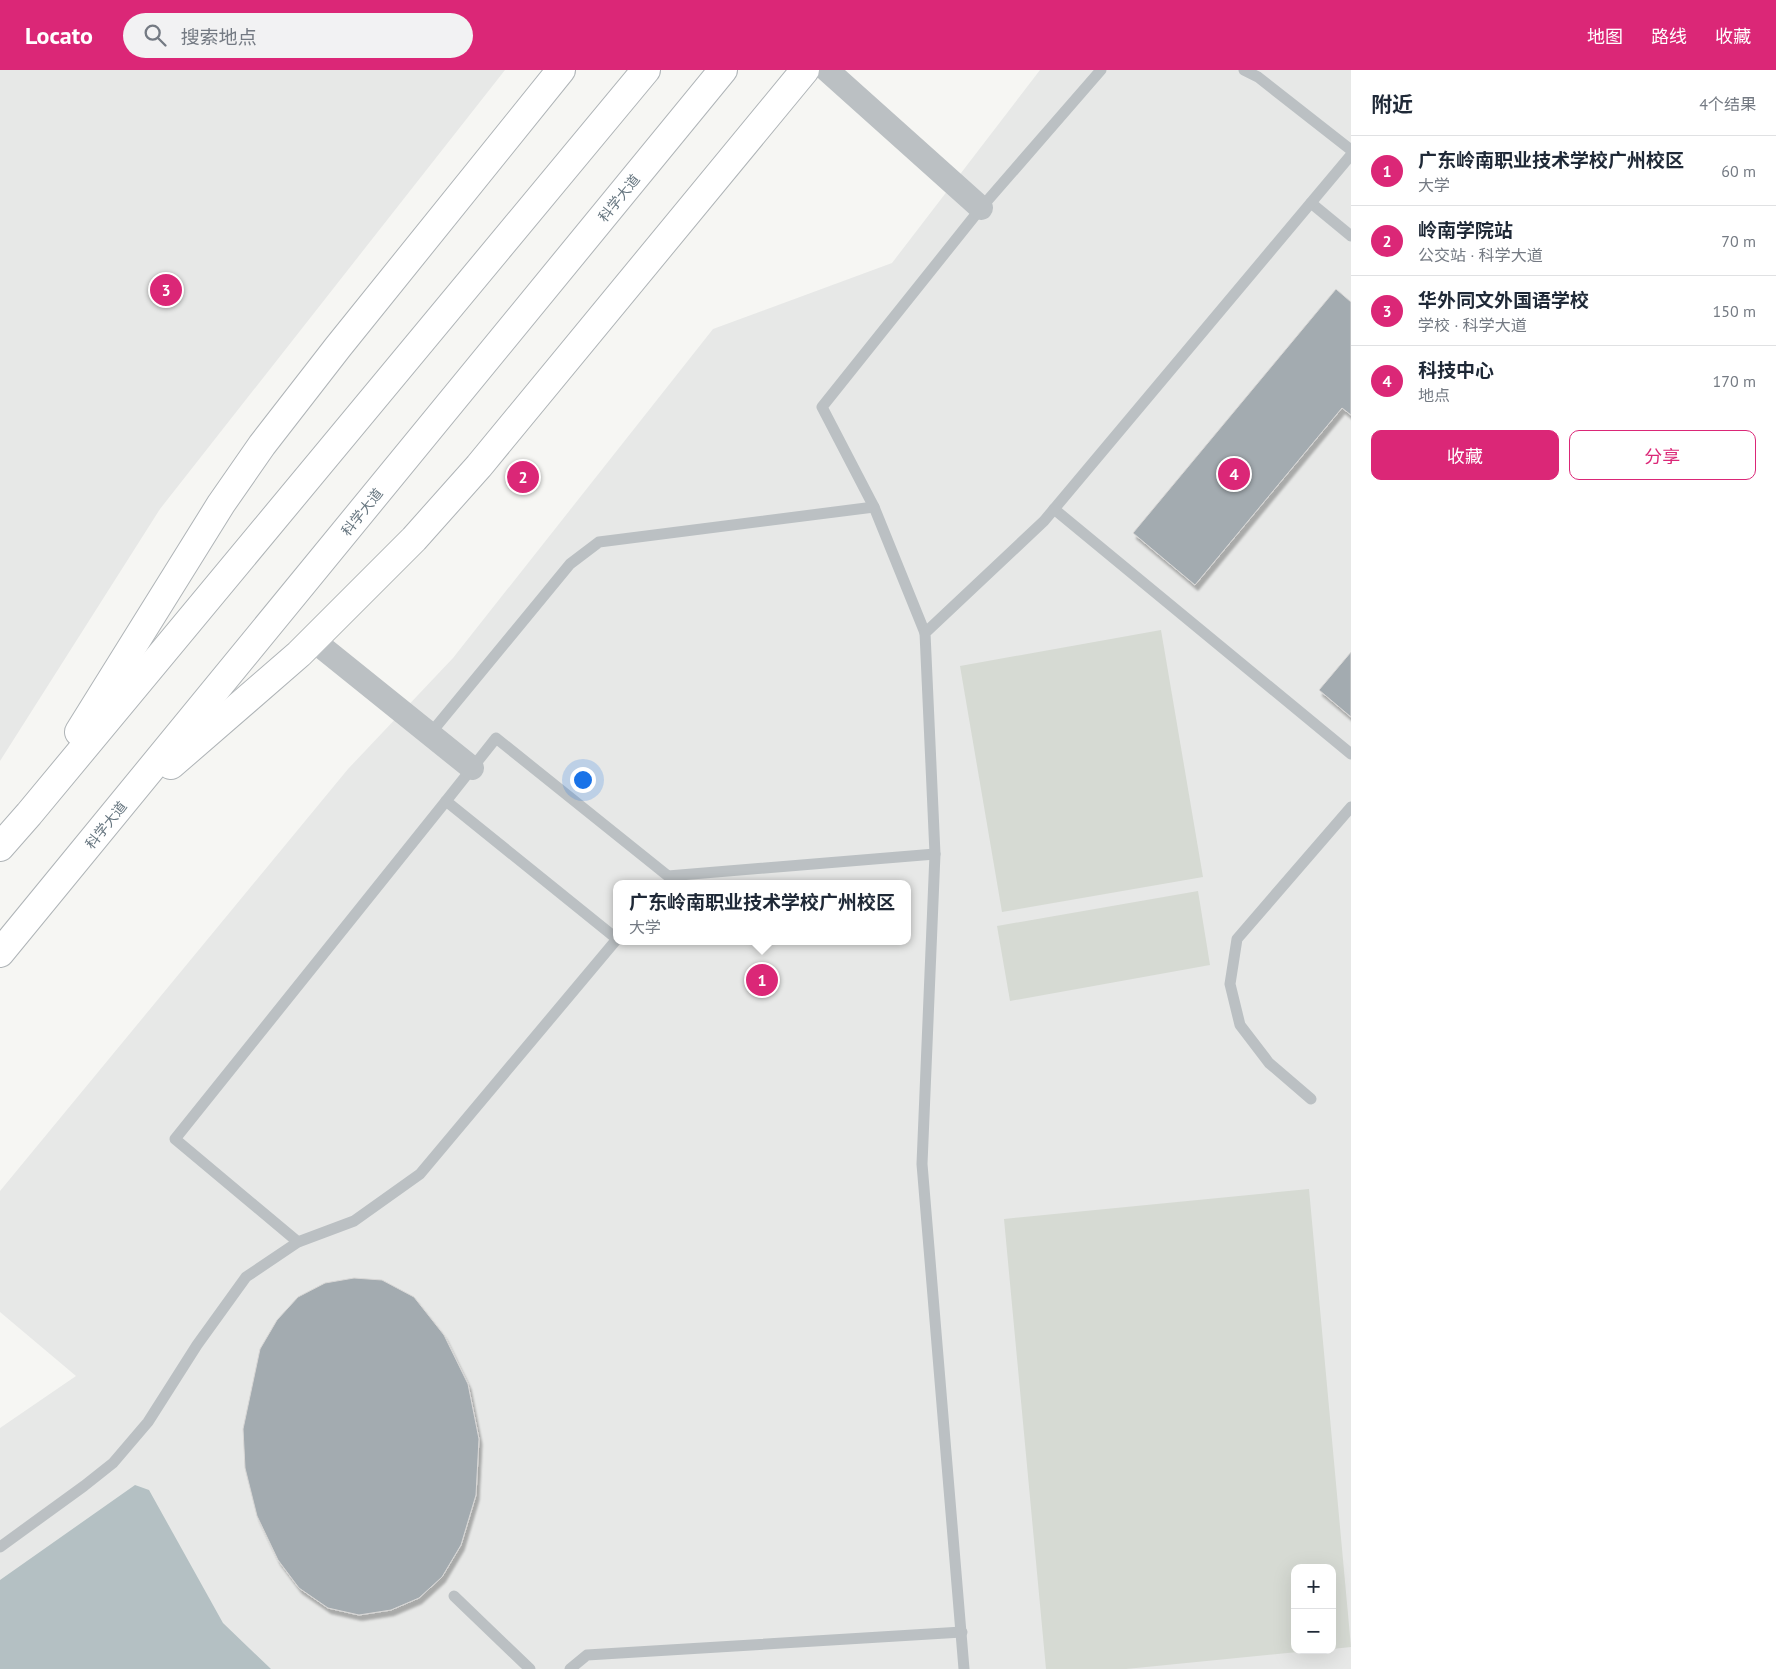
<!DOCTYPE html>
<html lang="zh">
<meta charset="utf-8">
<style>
body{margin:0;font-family:"PT Sans","Noto Sans SC",sans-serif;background:#f2f2f3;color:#1f2937}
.controls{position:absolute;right:15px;bottom:15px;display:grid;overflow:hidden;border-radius:10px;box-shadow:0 5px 20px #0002}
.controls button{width:45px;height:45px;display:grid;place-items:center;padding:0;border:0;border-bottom:1px solid #e0e1e3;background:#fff;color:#1f2937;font:25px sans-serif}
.you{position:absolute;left:582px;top:709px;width:18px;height:18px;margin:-12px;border:4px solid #fff;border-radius:50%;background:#1a73e8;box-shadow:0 0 0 8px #1a73e833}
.badge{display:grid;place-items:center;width:32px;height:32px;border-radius:50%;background:#db2777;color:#fff;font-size:16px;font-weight:700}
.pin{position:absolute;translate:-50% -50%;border:2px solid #fff;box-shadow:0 1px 5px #0006}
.popup{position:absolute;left:613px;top:810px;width:298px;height:65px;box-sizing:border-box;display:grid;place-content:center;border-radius:10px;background:#fff;filter:drop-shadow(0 1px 4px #0005);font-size:16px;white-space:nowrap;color:#747a83}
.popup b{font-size:19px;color:#1f2937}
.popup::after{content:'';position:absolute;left:50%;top:100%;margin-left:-10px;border:10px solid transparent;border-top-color:#fff}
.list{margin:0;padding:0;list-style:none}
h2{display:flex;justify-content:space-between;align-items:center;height:65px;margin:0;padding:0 20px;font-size:21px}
h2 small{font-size:16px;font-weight:400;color:#747a83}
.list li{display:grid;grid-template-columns:32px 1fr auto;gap:15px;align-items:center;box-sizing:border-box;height:70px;padding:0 20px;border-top:1px solid #e0e1e3}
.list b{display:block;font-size:19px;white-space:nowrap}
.list p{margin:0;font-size:16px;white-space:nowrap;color:#747a83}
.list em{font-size:16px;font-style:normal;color:#747a83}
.actions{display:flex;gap:10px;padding:15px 20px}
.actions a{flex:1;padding:11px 0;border:1px solid #db2777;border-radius:10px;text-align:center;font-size:18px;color:#db2777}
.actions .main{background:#db2777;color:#fff}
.icon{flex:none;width:28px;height:28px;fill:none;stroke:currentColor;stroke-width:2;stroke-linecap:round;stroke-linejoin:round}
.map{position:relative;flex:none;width:1351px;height:1599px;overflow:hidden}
header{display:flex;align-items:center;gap:30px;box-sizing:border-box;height:70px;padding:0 25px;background:#db2777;color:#fff}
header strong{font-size:24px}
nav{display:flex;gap:28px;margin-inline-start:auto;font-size:18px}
.search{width:350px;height:45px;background:#f2f2f3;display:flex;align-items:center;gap:12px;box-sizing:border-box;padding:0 18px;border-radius:28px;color:#747a83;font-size:19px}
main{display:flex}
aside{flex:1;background:#fff}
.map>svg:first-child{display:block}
</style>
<header>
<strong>Locato</strong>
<div class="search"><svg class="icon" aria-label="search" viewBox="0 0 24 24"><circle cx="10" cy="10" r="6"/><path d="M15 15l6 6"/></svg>搜索地点</div>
<nav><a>地图</a><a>路线</a><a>收藏</a></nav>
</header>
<main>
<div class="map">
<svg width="1351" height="1599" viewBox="0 0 1351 1599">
<defs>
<filter id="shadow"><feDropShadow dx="3" dy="5.5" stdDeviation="1" flood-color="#0004"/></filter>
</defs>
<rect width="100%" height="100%" fill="#f6f6f3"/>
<g fill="#e7e8e7" fill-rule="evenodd">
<path d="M0,0H505L160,439L0,691Z"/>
<path d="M1040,0H1351V1599H0V1358L76,1306L0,1242V1121L348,699L453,588L713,259L892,193ZM617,814H907V871H617ZM1295,1498H1332V1580H1295Z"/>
</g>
<g fill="#d6dad3">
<path d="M1161,560L1203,807L1002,842L960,596Z"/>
<path d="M1198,821L1210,895L1010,931L997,856Z"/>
<path d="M1309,1119L1351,1577L1332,1579V1498H1295V1580H1317L1126,1599H1046L1004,1149Z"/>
</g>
<path fill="#b4c0c3" d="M135,1415L149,1420L223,1553L271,1599H0V1510Z"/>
<g fill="#a3abb0" stroke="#d8d7d6" filter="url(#shadow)">
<path d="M1336,219L1351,232V345L1342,338L1195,515L1133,463Z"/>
<path d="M1351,582V647L1319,620Z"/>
<path d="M354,1208L382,1210L414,1227L444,1265L468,1314L479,1369L476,1425L461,1475L442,1507L419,1528L391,1540L359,1545L328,1538L299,1518L278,1490L257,1446L245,1398L243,1359L260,1279L277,1250L298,1227L325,1213Z"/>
</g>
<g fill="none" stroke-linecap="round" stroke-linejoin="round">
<g stroke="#afb4b7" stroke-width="30">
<g id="primary">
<path d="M79,662L221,434L262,375L338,277L561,0"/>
<path d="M171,695L299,584L414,469L479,396L805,0"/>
<path d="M0,777L29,744L646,0"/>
<path d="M0,883L723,0"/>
</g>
</g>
<g stroke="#bbc0c3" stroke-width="11">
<path d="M1244,0L1258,7L1351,80"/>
<path d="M1311,133L1351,166"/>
<path d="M1054,439L1351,684"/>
<path d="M925,563L874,437L822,337L981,138L1101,0"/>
<path d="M430,664L570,494L599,472L874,437"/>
<path d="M617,869L446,731L496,668L668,806L935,784"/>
<path d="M1311,1029L1269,993L1240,955L1230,914L1237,869L1351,737"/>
<path d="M298,1172L175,1069L446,731"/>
<path d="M0,1477L84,1416L113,1393L148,1352L197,1275L246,1207L298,1172L354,1151L420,1104L617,869"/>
<path d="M454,1526L530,1599"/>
<path d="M570,1599L587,1585L962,1562"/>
<path d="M964,1599L922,1094L935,784L925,563L1044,451L1351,85"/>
</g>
<g stroke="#bbc0c3" stroke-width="24">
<path d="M827,0L981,138"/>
<path d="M313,570L472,698"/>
</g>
<use href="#primary" stroke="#fff" stroke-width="28"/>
</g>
<g text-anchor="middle" stroke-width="5" stroke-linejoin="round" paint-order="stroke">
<g font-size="14" fill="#687781" stroke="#fff">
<text transform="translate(619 128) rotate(-51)" y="5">科学大道</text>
<text transform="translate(362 442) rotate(-51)" y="5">科学大道</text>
<text transform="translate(106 755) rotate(-51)" y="5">科学大道</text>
</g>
</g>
</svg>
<div class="controls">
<button>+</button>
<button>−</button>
</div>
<div class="you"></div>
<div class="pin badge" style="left:762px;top:910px">1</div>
<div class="popup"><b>广东岭南职业技术学校广州校区</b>大学</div>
<div class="pin badge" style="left:523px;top:407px">2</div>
<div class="pin badge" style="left:166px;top:220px">3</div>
<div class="pin badge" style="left:1234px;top:404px">4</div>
</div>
<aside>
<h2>附近<small>4个结果</small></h2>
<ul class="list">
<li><span class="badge">1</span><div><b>广东岭南职业技术学校广州校区</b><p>大学</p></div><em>60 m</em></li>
<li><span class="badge">2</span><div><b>岭南学院站</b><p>公交站 · 科学大道</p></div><em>70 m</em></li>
<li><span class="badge">3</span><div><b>华外同文外国语学校</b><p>学校 · 科学大道</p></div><em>150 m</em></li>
<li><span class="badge">4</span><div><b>科技中心</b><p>地点</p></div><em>170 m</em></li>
</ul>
<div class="actions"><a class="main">收藏</a><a>分享</a></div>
</aside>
</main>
